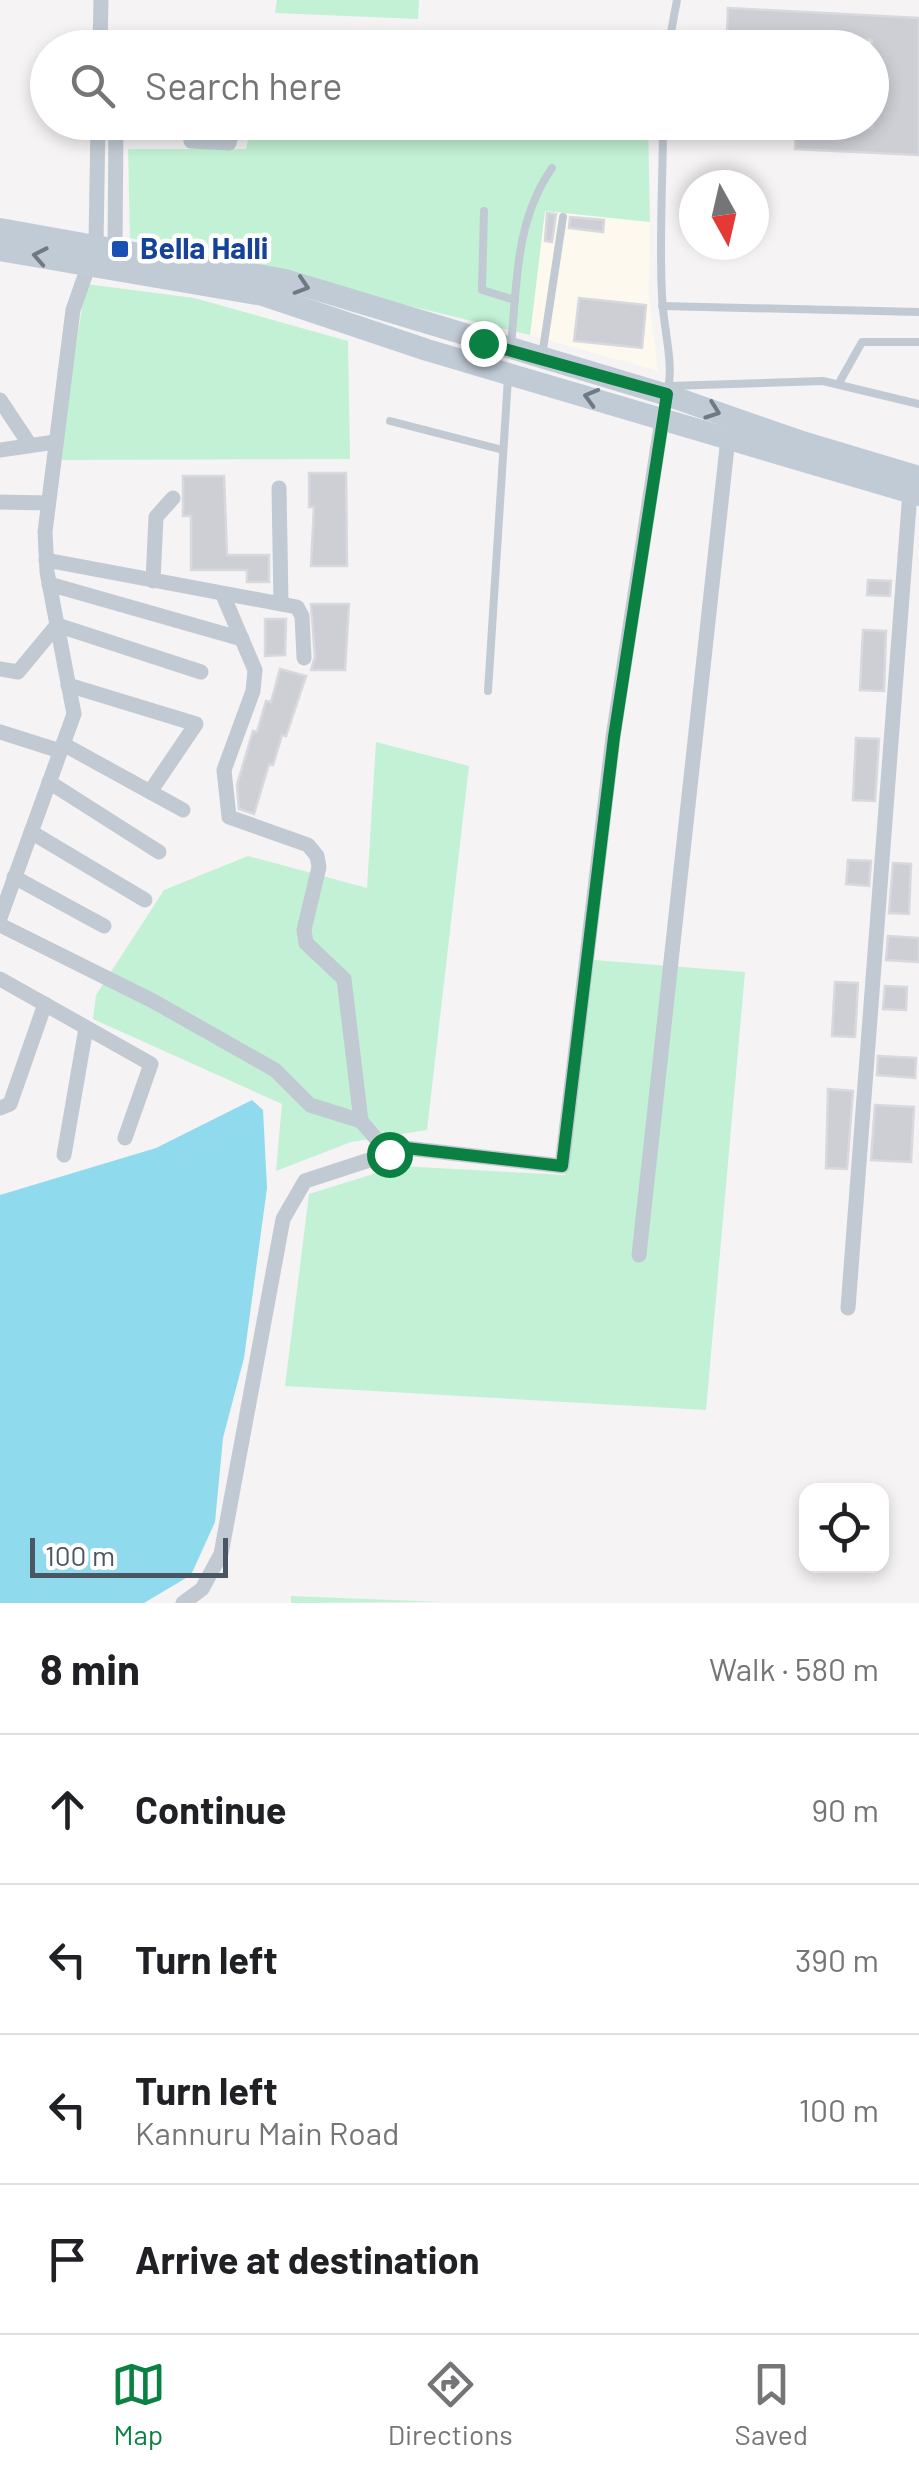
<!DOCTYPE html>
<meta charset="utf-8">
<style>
body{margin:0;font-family:Barlow,sans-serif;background:#f6f6f6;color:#202124}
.controls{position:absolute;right:30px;bottom:30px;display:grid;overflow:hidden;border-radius:20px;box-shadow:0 5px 15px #0003}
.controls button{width:90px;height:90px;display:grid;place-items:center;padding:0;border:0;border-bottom:2px solid #e0e0e0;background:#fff;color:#202124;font:50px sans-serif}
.compass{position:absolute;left:679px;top:170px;width:90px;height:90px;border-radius:50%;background:#fff;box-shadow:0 5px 15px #0003;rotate:172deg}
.scale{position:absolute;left:30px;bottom:25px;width:198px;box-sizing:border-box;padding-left:10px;border:5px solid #4a5661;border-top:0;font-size:28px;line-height:35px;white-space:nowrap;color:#4a5661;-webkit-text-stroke:8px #fff;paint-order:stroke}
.stop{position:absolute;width:30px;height:30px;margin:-22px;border:8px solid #0b8043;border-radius:50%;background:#fff}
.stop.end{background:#0b8043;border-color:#fff;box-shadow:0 2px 10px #0008}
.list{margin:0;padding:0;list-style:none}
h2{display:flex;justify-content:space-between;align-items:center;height:130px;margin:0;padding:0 40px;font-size:42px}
h2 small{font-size:32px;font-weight:400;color:#757577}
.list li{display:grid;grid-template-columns:65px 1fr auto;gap:30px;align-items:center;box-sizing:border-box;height:150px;padding:0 40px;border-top:2px solid #e0e0e0}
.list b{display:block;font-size:38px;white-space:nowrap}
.list p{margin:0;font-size:32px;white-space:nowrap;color:#757577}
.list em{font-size:32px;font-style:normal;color:#757577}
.icon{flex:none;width:55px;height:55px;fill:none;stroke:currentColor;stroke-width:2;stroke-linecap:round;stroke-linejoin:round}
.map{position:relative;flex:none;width:919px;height:1603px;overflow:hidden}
.search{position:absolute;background:#fff;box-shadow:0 5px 15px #0003;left:30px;right:30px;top:30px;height:110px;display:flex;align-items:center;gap:25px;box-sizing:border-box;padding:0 35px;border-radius:55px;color:#757577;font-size:38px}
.sheet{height:730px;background:#fff}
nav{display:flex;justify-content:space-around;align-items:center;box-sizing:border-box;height:140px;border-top:2px solid #e0e0e0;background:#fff;font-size:28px;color:#757577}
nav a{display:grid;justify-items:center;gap:5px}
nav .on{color:#0b8043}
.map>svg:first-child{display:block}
</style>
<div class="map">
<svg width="919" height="1603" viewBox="0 0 919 1603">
<rect width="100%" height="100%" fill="#f5f3f3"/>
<path fill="#fdf9ef" d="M545,211L650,222L649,297L658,371L530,335Z"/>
<g fill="#c3f1d5">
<path d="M277,0H419L418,19L275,13Z"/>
<path d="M252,123H648L650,222L545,211L530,335L130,238L128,149H246Z"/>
<path d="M86,284L194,298L348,341L350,459L57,460Z"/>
<path d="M376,742L469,766L427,1130L351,1142L276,1171L282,1104L93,1019L96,995L164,890L248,856L367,888Z"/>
<path d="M594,960L745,972L706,1410L285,1386L309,1194L399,1166L565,1175Z"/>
<path d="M291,1596L441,1602L291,1603Z"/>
</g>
<path fill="#90daee" d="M252,1100L263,1110L267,1188L244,1358L223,1438L215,1522L191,1575L144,1603H0V1195L156,1148Z"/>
<g fill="#cdcfd5" stroke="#d7d9de" stroke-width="2.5">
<path d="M728,8L919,18V155L795,149L796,124L872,128V40L727,33Z"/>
<path d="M547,213L556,214L552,242L545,241Z"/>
<path d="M570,217L604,220L603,232L569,228Z"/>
<path d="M579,298L646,305L642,348L574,341Z"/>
<path d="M309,473H346L347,566H311L314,507H309Z"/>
<path d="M183,476H224L227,555H269V582H247V570H191V516H183Z"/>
<path d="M868,580L891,581L890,596L867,595Z"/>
<path d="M311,604H349L345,670H311L315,657Z"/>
<path d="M265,619H286L285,655L265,656Z"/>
<path d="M863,630L886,631L884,691L860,690Z"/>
<path d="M280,669L306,676L286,736L282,735L273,765L269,764L254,814L239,809L237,785L253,731L257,732L266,701L271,702Z"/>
<path d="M856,738L879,739L875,801L853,800Z"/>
<path d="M848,860L871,861L869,886L846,884Z"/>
<path d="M893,863L911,864L909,914L889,913Z"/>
<path d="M888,936L919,938V962L886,960Z"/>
<path d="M835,982L858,983L855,1037L832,1036Z"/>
<path d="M885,986L907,987L906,1010L883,1009Z"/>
<path d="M878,1056L916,1058L915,1078L877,1075Z"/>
<path d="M828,1089L853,1091L847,1169L826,1168Z"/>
<path d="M875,1105L914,1107L911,1162L871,1160Z"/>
</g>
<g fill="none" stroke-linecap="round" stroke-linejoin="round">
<g stroke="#c1cad2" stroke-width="8">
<path d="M668,48L677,0"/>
<path d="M663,122C663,181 659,238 662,296C663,327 674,361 668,390"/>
<path d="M484,211L482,290L515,300"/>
<path d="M662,306L919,312"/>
<path d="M511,346C517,283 515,221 552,168"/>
<path d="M542,356L563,217"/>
<path d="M839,383L862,342H919"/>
<path d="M669,386L823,381L919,404"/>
<path d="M390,421L503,450"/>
<path d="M488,691L508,378"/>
</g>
<g stroke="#c1cad2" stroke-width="15">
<path d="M100,48L101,0"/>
<path d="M189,122L191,141L229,143L235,122"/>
<path d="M115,248L116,122"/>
<path d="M0,400L30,445"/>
<path d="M0,450L55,442"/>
<path d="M279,488L281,604"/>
<path d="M0,502L48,503"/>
<path d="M46,560L297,607L302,616L304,658"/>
<path d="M153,581L156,517L173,498"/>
<path d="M49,584L242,639"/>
<path d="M223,595L255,670L253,691L224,770L229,817L308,845L317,856L319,867L304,930L306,943L344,979L361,1121"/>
<path d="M0,669L18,672L57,625L201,672"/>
<path d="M68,685L196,724L150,792"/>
<path d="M0,732L60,751"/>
<path d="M63,744L183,810"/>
<path d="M49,782L159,852"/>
<path d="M31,832L145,900"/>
<path d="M14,877L104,926"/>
<path d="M0,918L74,714L47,572L45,532L73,310L96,244L98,122"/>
<path d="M0,925L153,1001L275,1070L310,1105L361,1121L389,1154"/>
<path d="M0,979L151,1064L125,1138"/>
<path d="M0,1108L10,1104L45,1004"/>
<path d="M64,1155L86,1028"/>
<path d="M639,1255L728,438"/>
<path d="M848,1308L910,492"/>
<path d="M183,1603L202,1589L221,1554L283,1219L305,1181L406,1148L562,1166L613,737L663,413"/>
</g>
<g stroke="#c1cbd6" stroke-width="22">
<path d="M0,229L285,280L667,395L799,441L919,477"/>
<path d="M0,250L263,295L427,350L919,495"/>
</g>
</g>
<defs><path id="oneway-chevron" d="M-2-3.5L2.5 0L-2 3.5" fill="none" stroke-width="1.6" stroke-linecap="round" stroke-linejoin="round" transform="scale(2.5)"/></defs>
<g stroke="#6e7984">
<use href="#oneway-chevron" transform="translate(40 256) rotate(-169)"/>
<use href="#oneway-chevron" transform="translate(302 286) rotate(18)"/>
<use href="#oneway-chevron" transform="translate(591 397) rotate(-164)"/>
<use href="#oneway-chevron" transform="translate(713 411) rotate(20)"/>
</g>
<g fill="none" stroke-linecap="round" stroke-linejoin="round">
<path stroke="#0b8043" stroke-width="12" d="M389,1154L406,1148L562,1166L614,737L667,394L483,343"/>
</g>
<rect fill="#1a4fb4" stroke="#fff" stroke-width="4" x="110" y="239" width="20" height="20" rx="5"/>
<g text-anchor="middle" stroke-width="9" stroke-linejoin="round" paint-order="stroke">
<g font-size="30" font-weight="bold" fill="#164399" stroke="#fff" text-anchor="start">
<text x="140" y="259">Bella Halli</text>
</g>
</g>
</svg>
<div class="controls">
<button><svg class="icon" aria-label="locate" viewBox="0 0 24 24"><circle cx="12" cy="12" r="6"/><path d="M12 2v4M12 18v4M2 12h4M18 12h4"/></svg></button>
</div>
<svg class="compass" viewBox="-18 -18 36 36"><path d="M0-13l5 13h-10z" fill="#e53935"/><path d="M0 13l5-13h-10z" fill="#757577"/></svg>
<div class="scale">100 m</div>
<div class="stop" style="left:389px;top:1154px"></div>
<div class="stop end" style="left:483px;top:343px"></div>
<div class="search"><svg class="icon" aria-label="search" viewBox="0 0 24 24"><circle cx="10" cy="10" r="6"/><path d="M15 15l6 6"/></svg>Search here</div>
</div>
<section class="sheet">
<h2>8 min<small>Walk · 580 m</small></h2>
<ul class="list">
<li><svg class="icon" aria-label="ahead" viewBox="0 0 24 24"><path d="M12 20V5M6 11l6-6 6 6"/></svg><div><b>Continue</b></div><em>90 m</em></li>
<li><svg class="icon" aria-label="left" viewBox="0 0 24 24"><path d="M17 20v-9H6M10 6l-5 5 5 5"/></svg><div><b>Turn left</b></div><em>390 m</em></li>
<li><svg class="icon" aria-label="left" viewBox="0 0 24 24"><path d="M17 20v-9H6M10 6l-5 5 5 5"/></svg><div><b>Turn left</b><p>Kannuru Main Road</p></div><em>100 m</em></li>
<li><svg class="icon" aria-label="arrive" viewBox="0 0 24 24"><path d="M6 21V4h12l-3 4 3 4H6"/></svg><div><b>Arrive at destination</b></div></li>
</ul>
</section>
<nav>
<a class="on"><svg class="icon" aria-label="map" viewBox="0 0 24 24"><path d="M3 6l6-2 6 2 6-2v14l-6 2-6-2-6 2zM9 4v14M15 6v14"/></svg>Map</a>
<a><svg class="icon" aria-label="directions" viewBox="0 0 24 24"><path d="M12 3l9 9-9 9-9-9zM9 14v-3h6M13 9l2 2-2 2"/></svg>Directions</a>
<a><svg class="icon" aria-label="saved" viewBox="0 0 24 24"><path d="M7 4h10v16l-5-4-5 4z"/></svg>Saved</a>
</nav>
